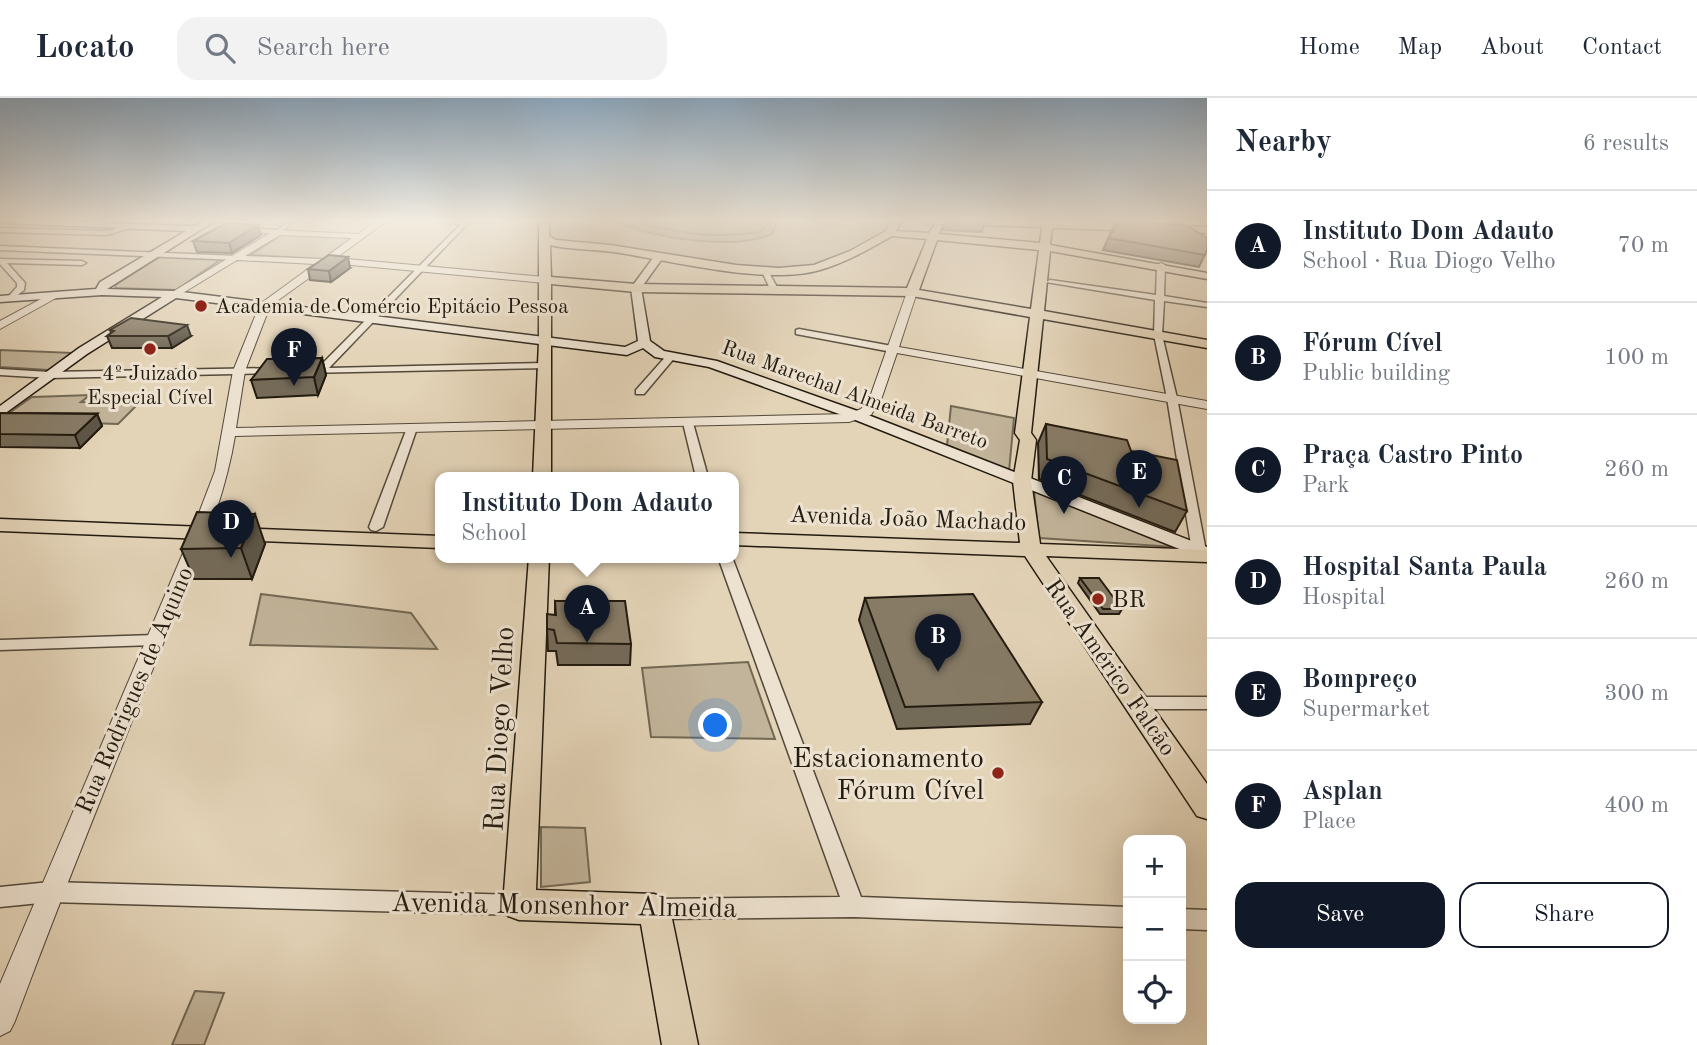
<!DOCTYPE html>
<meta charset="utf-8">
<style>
body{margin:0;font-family:"Old Standard TT",serif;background:#f2f2f3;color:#1f2937}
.controls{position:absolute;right:21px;bottom:21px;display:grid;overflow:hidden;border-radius:14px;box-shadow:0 7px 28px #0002}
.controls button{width:63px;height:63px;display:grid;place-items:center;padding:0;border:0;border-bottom:2px solid #e0e1e3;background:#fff;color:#1f2937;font:35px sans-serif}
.you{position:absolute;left:716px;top:628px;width:24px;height:24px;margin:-18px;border:5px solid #fff;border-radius:50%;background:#1a73e8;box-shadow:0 0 0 10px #1a73e833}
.badge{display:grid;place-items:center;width:46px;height:46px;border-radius:50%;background:#111827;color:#fff;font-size:23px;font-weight:700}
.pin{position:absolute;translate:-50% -58px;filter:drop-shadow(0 2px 4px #0008)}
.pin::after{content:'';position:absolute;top:37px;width:24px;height:21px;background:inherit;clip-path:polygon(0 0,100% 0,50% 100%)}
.popup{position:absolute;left:435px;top:374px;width:304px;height:91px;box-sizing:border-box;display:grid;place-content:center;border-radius:14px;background:#fff;filter:drop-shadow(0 2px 5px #0005);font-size:23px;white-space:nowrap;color:#747a83}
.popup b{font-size:26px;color:#1f2937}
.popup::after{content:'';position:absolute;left:50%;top:100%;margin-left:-14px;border:14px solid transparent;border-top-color:#fff}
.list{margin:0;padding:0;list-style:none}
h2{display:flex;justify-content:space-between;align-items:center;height:91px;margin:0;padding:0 28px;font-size:30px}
h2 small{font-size:23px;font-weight:400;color:#747a83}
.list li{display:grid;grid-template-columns:46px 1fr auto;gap:21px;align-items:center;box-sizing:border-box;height:112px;padding:0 28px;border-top:2px solid #e0e1e3}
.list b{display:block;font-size:26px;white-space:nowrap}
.list p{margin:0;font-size:23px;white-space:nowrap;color:#747a83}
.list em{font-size:23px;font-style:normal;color:#747a83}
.actions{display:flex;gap:14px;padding:21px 28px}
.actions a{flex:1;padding:16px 0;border:2px solid #111827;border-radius:21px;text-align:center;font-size:24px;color:#111827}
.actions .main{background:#111827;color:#fff}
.icon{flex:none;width:38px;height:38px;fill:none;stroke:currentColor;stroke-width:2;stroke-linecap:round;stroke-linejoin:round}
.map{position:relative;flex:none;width:1207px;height:947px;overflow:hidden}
header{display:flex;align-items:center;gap:42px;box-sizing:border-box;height:98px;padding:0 35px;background:#fff;border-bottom:2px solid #e0e1e3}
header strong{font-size:33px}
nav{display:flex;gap:38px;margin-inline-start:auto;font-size:24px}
.search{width:490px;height:63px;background:#f2f2f3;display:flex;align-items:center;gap:18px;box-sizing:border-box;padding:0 24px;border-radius:21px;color:#747a83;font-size:26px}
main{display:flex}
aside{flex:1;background:#fff}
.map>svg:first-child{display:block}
</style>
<header>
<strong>Locato</strong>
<div class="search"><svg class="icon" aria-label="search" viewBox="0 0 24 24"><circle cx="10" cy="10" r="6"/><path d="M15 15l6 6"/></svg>Search here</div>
<nav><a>Home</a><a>Map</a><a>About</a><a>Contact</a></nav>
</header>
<main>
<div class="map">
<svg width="1207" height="947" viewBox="0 0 1207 947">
<rect width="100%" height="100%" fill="#e3d3b7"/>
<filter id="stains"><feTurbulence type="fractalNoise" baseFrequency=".00286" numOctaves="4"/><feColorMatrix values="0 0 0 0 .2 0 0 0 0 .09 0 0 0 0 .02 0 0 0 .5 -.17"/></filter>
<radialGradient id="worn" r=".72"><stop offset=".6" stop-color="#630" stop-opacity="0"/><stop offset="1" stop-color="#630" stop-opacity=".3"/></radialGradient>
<g fill="#c2b49a" stroke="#726854" stroke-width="2">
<path d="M550,122H891L889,134L879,141L813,170L758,171L706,162L554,143L548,140Z"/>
<path d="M283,136L353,139L323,161L250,157Z"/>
<path d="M163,157L223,160L176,192L116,190L115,187Z"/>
<path d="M0,252L75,255L48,272L0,269Z"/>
<path d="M90,297L81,304L139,305L118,326L88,325L98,315H9L32,299Z"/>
<path d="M951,308L1014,320L1009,373L947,347Z"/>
<path d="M1034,393L1175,449L1039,440Z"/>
<path d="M261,496L411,515L437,551L250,547Z"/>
<path d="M748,564L775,641L651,639L642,570Z"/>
<path d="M541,729L585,730L590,784L541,789Z"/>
<path d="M195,893L224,895L204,947H172Z"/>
</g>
<path fill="#a2947e" stroke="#6f6452" stroke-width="2" d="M613,122H778L772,136C733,153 651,140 613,122Z"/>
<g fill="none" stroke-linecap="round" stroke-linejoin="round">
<g stroke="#625846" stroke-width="2">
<path d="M633,122C673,135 718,141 760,134L771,122"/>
<path d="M664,122L701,126L756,125L759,122"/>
</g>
<g stroke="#534939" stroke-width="3">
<path id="pedestrian" d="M290,122H295L280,135H276V133Z"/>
</g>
<g stroke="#534939" stroke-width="3">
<g id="minor">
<path d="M425,122H471L329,270L545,265L548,266V270L305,275V271L318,270L461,126Z"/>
<path d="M131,126L133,129L107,137L0,134V130L107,133Z"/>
<path d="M242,130L278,132L281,134L278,136L240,133Z"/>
<path d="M0,148L237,158L241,160L237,162L0,152Z"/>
<path d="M0,161L82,163L86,165L82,167L7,165L25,185L24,192L10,203L6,201L17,189V185L0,166Z"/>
<path d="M1161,165L1165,167L1164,198L1207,205V209L1164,203L1162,237L1177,300L1206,453L1199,457L1192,453L1167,300L1154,237L1155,202L1046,184L1050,182L1156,197L1157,167Z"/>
<path d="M761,171H767L778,191L777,193H771Z"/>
<path d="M799,231L892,248L897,251L892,254L796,236V232Z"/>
<path d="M668,256L676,258L644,296H636V292Z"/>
<path d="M277,270L280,271V275L50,280L0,277V271L50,274Z"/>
<path d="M688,322L693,325L708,379H696L683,325Z"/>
<path d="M412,327L417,330L383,429L376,433L371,432L369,429L407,330Z"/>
<path d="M718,459H732L861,799L1128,809V829L854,819L654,821L646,818L643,811L646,804L654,801L840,799Z"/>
<path d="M155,537L160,538L163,542L160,546L155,547L0,552V542Z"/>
<path d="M1138,599H1207V611H1138L1132,610L1130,605L1132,600Z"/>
<path d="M50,784L519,797L526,800L530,807L526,814L519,817L50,804L0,809V789Z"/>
<path d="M1181,811L1207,812V832L1181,831Z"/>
</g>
</g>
<g stroke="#534939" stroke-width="2">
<g id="tertiary">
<path d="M378,122H388L336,160L545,179L550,182L545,185L330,165L270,208L245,273L236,330L848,316L861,311L870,299L907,194L912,191L917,194L899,249L1207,303V311L897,255L882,299L871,317L849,324L235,338C222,418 184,493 154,568C107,686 59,804 15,923L10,933L0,938V886L191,436L215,373L233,273L260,206L315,166L237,162L178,198L169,196L275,132L358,136ZM280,137L352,140L323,161L245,158Z"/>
<path d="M52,195L57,198L56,200L0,231V223Z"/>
</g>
</g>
<g stroke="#231b0f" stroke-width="3">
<g id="secondary">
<path d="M0,122L195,128L205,122H216L107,191L174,193L625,249L638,243L631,190L656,156H662L664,158L641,190L650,243L664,253L717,263L863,315L1207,449V462L853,321L709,269L655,259L643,250L627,257L176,200L87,256L0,319V308L79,250L162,199L102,197L0,204V198L96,191L100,184L186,133L4,125Z"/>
<path d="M1184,122H1207V127H1187L1184,126Z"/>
</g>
</g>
<g stroke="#231b0f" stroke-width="3">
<g id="primary">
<path d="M539,122H549V138L556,142L610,147L736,167L779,170L814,167L850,153L886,133L892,122H902L896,133L929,135L935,126L910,122H1053L1207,129V135L1052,130L1050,147L1207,175V181L1050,153L1044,213L1207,242V250L1043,221L1031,335L1036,342L1031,383L1040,446L1207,452V464L1046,458L1207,686V721L1197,718L1025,458L734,447V435L1020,445L1013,383L1020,342L1015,335L1030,219L912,198L636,194L551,186V379H533L539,243ZM940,126L1042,129L1040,145L939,136L942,128ZM892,138L927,141L907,190L636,186L551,179L550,147C570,152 592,151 613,154C670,162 765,188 820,172C845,165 869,151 892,138ZM937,142L1039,152L1031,211L919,192Z"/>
<path d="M0,421L440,438V450L0,433Z"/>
<path d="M529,459H549L536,792L654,796L665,800L670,811L698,947H662L641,826L519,822L508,818L503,807Z"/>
</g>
</g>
<use href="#pedestrian" fill="#ede2d0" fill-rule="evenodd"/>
<use href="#minor" fill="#ede2d0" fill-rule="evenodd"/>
<use href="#tertiary" fill="#ede2d0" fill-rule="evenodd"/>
<use href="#secondary" fill="#ede2d0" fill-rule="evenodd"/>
<use href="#primary" fill="#e3d3b7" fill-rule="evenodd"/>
</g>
<g fill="#746a58" stroke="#231b0f" stroke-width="2">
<path d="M946,122H985L982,134L943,132Z"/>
<path d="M1116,123L1207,152L1199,169L1103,152Z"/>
<path d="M261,137L232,155L197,154L193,143Z"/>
<path d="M350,170L331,184L310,182L308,171Z"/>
<path d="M110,232L191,238L172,250H112L107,238L111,235Z"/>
<path d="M322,260L326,277L318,297L257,300L251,282Z"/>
<path d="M0,315L97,316L102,328L80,350L0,349Z"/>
<path d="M1046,326L1131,353L1187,413L1175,434L1039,381L1038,345Z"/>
<path d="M265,446L252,481H194L181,451Z"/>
<path d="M1080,480L1122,511L1119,516H1100L1078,485Z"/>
<path d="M865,500L1042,604L1030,626L897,631L859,522Z"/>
<path d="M555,503L631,546L630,567H558L556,553H548L547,531L555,517Z"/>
</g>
<g fill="#5e5647" stroke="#231b0f" stroke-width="2">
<path d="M258,127L261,137L232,155L229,145Z"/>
<path d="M348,159L350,170L331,184L329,173Z"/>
<path d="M187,227L191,238L172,250L168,238Z"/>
<path d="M322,260L326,277L318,297L314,279Z"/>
<path d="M97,316L102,328L80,350L75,337Z"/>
<path d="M255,416L265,446L252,481L241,450Z"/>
</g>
<g fill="#877b66" stroke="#231b0f" stroke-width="2">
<path d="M1116,123L1186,127L1207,140V152L1205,157L1108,140L1119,126Z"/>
<path d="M226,125L258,127L229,145L193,143Z"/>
<path d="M329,157L348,159L329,173L308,171Z"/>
<path d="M131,220L187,227L168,238H107L114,233L110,232Z"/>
<path d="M322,260L314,279L251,282L267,261Z"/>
<path d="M0,315L97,316L75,337L0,336Z"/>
<path d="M1046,326L1127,342L1131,353L1177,362L1187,413L1047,361Z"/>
<path d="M197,414L255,416L241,450L181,451Z"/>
<path d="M1080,480H1099L1122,511H1103Z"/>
<path d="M973,496L1042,604L905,609L865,500Z"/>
<path d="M555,503H625L631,546L557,545L554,532L547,531V516L556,517Z"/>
</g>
<linearGradient id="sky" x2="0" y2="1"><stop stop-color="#8ca7be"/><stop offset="0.48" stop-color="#f2ebdf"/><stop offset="1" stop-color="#f2ebdf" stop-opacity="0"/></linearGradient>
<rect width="1207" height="255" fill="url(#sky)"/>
<g fill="#8f2418" stroke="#ede2d0" stroke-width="2.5">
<circle cx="201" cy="208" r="7"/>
<circle cx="150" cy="251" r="7"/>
<circle cx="1098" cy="501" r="7"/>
<circle cx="998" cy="675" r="7"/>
</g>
<g text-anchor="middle" stroke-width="6" stroke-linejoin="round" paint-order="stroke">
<g font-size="21" fill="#231b0f" stroke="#ede2d0" text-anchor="start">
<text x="215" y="215">Academia de Comércio Epitácio Pessoa</text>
<text x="150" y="282" text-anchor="middle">4º Juizado<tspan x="150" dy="24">Especial Cível</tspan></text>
</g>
<g font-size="21" fill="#231b0f" stroke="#ede2d0">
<text transform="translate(855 296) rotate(20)" y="7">Rua Marechal Almeida Barreto</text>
</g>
<g font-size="24" fill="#231b0f" stroke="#ede2d0">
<text transform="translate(908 420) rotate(2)" y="8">Avenida João Machado</text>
<text transform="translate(1111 569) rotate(55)" y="8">Rua Américo Falcão</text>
<text transform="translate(134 592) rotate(-67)" y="8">Rua Rodrigues de Aquino</text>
</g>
<g font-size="24" fill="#231b0f" stroke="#ede2d0" text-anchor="start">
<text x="1112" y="509">BR</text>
</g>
<g font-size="28" fill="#231b0f" stroke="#ede2d0">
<text transform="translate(498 631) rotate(-87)" y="10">Rua Diogo Velho</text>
<text transform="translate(564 806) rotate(1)" y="10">Avenida Monsenhor Almeida</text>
</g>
<g font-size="28" fill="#231b0f" stroke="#ede2d0" text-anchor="end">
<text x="984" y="669">Estacionamento<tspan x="984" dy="32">Fórum Cível</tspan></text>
</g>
</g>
<rect width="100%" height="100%" filter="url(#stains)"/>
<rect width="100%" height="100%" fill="url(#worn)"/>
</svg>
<div class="controls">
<button>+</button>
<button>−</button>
<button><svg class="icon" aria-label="locate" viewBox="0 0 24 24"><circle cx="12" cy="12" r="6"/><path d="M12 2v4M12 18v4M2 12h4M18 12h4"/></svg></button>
</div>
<div class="you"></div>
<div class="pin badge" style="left:587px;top:545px">A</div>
<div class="popup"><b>Instituto Dom Adauto</b>School</div>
<div class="pin badge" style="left:938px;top:574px">B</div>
<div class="pin badge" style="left:1064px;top:416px">C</div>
<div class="pin badge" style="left:231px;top:460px">D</div>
<div class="pin badge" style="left:1139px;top:410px">E</div>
<div class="pin badge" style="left:294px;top:288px">F</div>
</div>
<aside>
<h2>Nearby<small>6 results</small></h2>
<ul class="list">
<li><span class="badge">A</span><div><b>Instituto Dom Adauto</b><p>School · Rua Diogo Velho</p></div><em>70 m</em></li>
<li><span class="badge">B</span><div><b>Fórum Cível</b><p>Public building</p></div><em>100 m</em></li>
<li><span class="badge">C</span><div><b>Praça Castro Pinto</b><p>Park</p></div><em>260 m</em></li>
<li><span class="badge">D</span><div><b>Hospital Santa Paula</b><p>Hospital</p></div><em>260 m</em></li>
<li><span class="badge">E</span><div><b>Bompreço</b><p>Supermarket</p></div><em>300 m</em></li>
<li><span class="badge">F</span><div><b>Asplan</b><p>Place</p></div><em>400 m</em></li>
</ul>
<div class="actions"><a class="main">Save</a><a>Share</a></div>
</aside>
</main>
